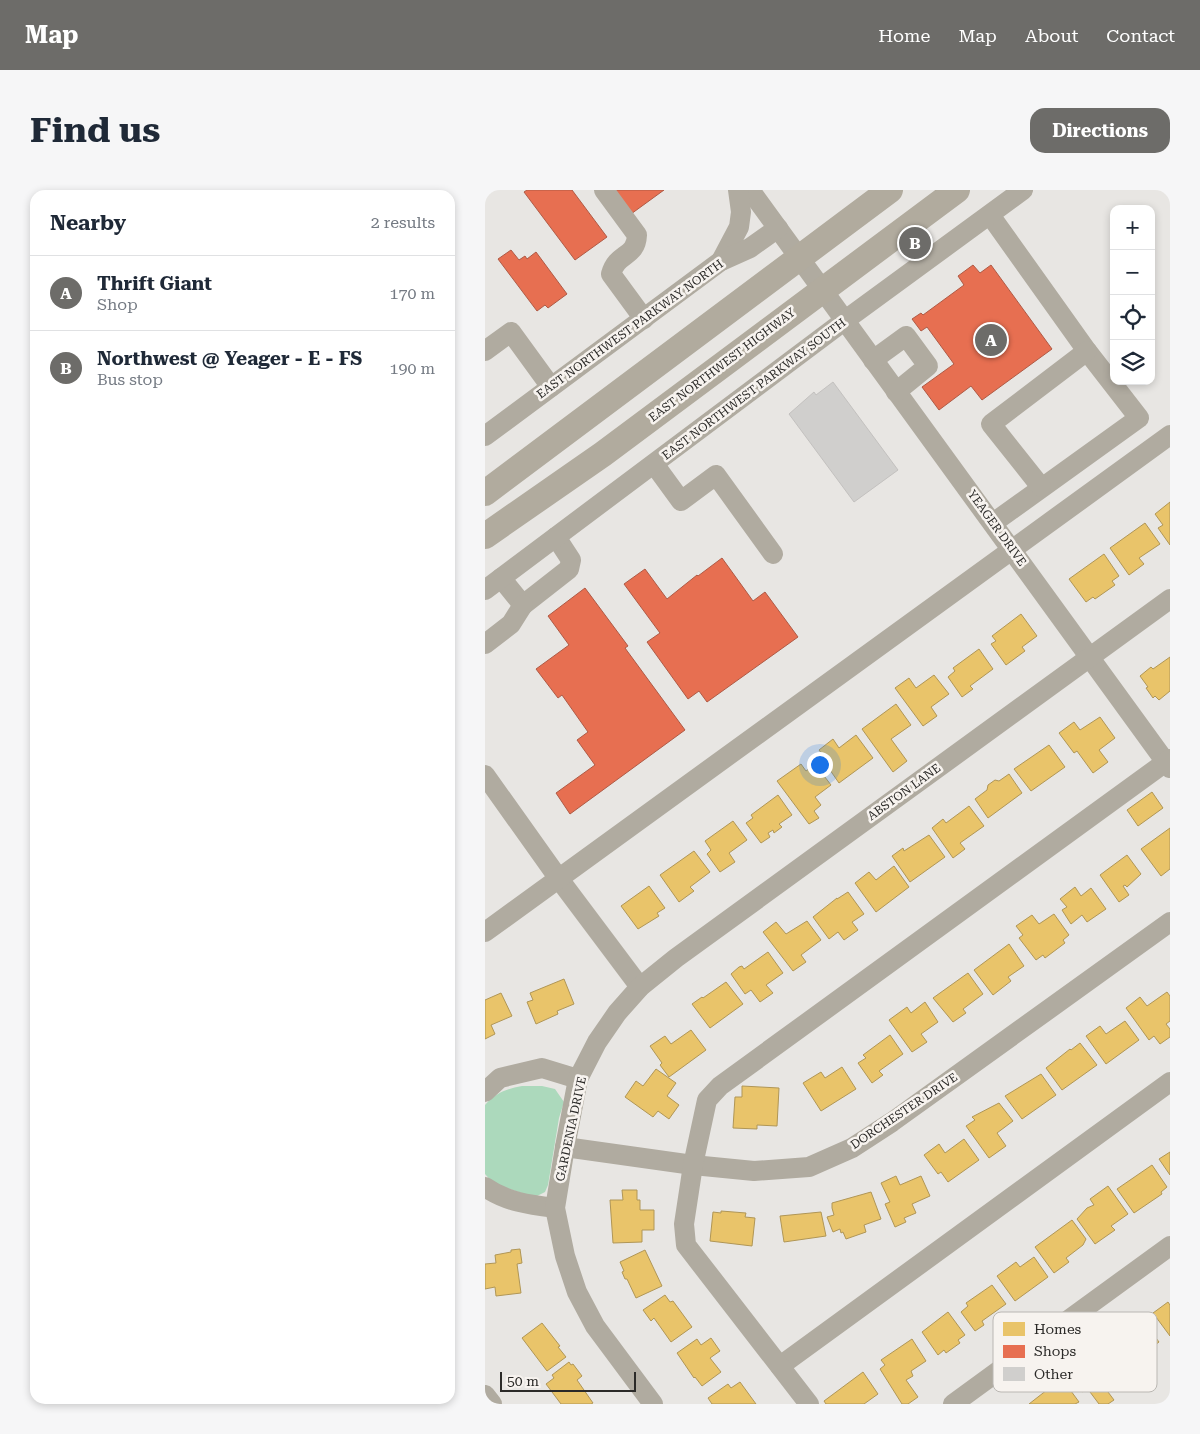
<!DOCTYPE html>
<meta charset="utf-8">
<style>
body{margin:0;font-family:"Roboto Serif",serif;background:#f6f6f7;color:#1f2937}
.controls{position:absolute;right:15px;top:15px;display:grid;overflow:hidden;border-radius:10px;box-shadow:0 2px 8px #0003}
.controls button{width:45px;height:45px;display:grid;place-items:center;padding:0;border:0;border-bottom:1px solid #e0e1e3;background:#fff;color:#1f2937;font:25px sans-serif}
.scale{position:absolute;left:15px;bottom:12px;width:136px;box-sizing:border-box;padding-left:5px;border:2px solid #2b2a28;border-top:0;font-size:14px;line-height:18px;white-space:nowrap;color:#2b2a28;-webkit-text-stroke:4px #f7f3ef;paint-order:stroke}
.you{position:absolute;left:334px;top:574px;width:18px;height:18px;margin:-12px;border:4px solid #fff;border-radius:50%;background:#1a73e8;box-shadow:0 0 0 8px #1a73e833}
.badge{display:grid;place-items:center;width:32px;height:32px;border-radius:50%;background:#6d6c69;color:#fff;font-size:16px;font-weight:700}
.pin{position:absolute;translate:-50% -50%;border:2px solid #fff;box-shadow:0 1px 5px #0006}
.list{margin:0;padding:0;list-style:none}
h2{display:flex;justify-content:space-between;align-items:center;height:65px;margin:0;padding:0 20px;font-size:21px}
h2 small{font-size:16px;font-weight:400;color:#747a83}
.list li{display:grid;grid-template-columns:32px 1fr auto;gap:15px;align-items:center;box-sizing:border-box;height:75px;padding:0 20px;border-top:1px solid #e0e1e3}
.list b{display:block;font-size:19px;white-space:nowrap}
.list p{margin:0;font-size:16px;white-space:nowrap;color:#747a83}
.list em{font-size:16px;font-style:normal;color:#747a83}
.icon{flex:none;width:28px;height:28px;fill:none;stroke:currentColor;stroke-width:2;stroke-linecap:round;stroke-linejoin:round}
.map{position:relative;flex:none;width:685px;height:1214px;overflow:hidden;border-radius:15px}
header{display:flex;align-items:center;gap:30px;box-sizing:border-box;height:70px;padding:0 25px;background:#6d6c69;color:#fff}
header strong{font-size:24px}
nav{display:flex;gap:28px;margin-inline-start:auto;font-size:18px}
.intro{display:flex;align-items:center;justify-content:space-between;box-sizing:border-box;height:120px;padding:0 30px}
h1{margin:0;font-size:35px}
.button{padding:12px 22px;border-radius:15px;background:#6d6c69;color:#fff;font-size:18px;font-weight:700}
main{display:flex;gap:30px;padding:0 30px}
aside{flex:1;background:#fff;border-radius:15px;box-shadow:0 2px 8px #0003}
.map>svg:first-child{display:block}
</style>
<header>
<strong>Map</strong>
<nav><a>Home</a><a>Map</a><a>About</a><a>Contact</a></nav>
</header>
<div class="intro"><h1>Find us</h1><a class="button">Directions</a></div>
<main>
<aside>
<h2>Nearby<small>2 results</small></h2>
<ul class="list">
<li><span class="badge">A</span><div><b>Thrift Giant</b><p>Shop</p></div><em>170 m</em></li>
<li><span class="badge">B</span><div><b>Northwest @ Yeager - E - FS</b><p>Bus stop</p></div><em>190 m</em></li>
</ul>
</aside>
<div class="map">
<svg width="685" height="1214" viewBox="0 0 685 1214">
<rect width="100%" height="100%" fill="#e8e6e3"/>
<path fill="#acd9bc" d="M37,896H57L70,899L79,912L74,928L63,995L60,1002L52,1006H46L9,994L0,984V915C11,903 21,899 37,896Z"/>
<g fill="#e9c46a" stroke="#b09656">
<path d="M685,312V355L673,338L678,335L670,324Z"/>
<path d="M660,333L675,354L654,368L659,374L644,385L625,358Z"/>
<path d="M619,364L634,386L627,391L630,395L610,409L608,407L601,412L584,389Z"/>
<path d="M536,424L552,446L537,457L540,461L521,475L506,454L511,451L507,446Z"/>
<path d="M494,459L508,479L485,496L488,499L477,507L463,487L470,481L468,478Z"/>
<path d="M685,467V501L674,510L670,506L668,508L661,498L663,497L655,486L666,477L668,479Z"/>
<path d="M449,485L464,504L446,517L452,526L438,536L410,498L424,488L431,498Z"/>
<path d="M411,514L426,535L406,549L422,571L408,582L377,539Z"/>
<path d="M615,527L630,548L614,560L623,572L608,583L592,561L589,563L574,543L589,532L595,540Z"/>
<path d="M371,545L388,568L354,593L338,570L340,568L334,560L348,549L354,558Z"/>
<path d="M564,555L580,577L546,601L529,579Z"/>
<path d="M316,574L321,581L330,574L346,595L330,607L336,615L329,621L334,628L324,634L292,591Z"/>
<path d="M524,584L537,603L503,628L490,609L502,600L503,595L510,590L514,591Z"/>
<path d="M667,602L678,618L653,636L642,620Z"/>
<path d="M293,605L307,625L294,634L297,637L289,643L288,640L283,643L285,647L276,653L261,633L268,628L266,625Z"/>
<path d="M484,616L499,636L475,653L480,659L468,668L447,638L458,629L461,633Z"/>
<path d="M248,631L262,650L244,663L250,672L235,682L222,664L226,660L220,651Z"/>
<path d="M685,638V679L676,686L656,659Z"/>
<path d="M444,645L460,667L425,692L407,666L418,658L419,661Z"/>
<path d="M209,661L225,682L205,697L209,701L194,712L175,685Z"/>
<path d="M642,665L656,684L642,697L640,695L638,696L644,705L634,712L615,685Z"/>
<path d="M409,676L424,697L391,722L370,693L384,682L391,690Z"/>
<path d="M164,696L180,718L172,723L174,726L153,739L136,716Z"/>
<path d="M590,697L596,706L606,698L621,719L602,732L597,725L586,734L577,720L582,717L575,709Z"/>
<path d="M363,702L379,724L367,732L373,740L359,750L353,742L344,749L328,727L352,708V709Z"/>
<path d="M569,724L584,745L578,750L580,753L560,768L558,765L551,770L534,748L538,745L531,736L547,725L554,734Z"/>
<path d="M322,731L336,750L316,765L321,772L308,781L278,742L291,732L301,744Z"/>
<path d="M524,754L539,776L523,787L526,791L508,805L489,780Z"/>
<path d="M283,762L298,783L281,795L288,803L275,812L266,800L260,804L246,784L254,777L257,776L259,779Z"/>
<path d="M483,783L498,804L478,819L481,823L468,832L448,808Z"/>
<path d="M79,789L89,814L72,821L73,824L51,834L42,812L48,810L45,803Z"/>
<path d="M241,792L258,814L225,838L207,814L217,807L218,808Z"/>
<path d="M682,802L685,806V831L681,834L685,839V847L675,854L669,846L664,850L641,818L655,807L662,816Z"/>
<path d="M16,803L27,826L6,835L10,844L0,849V810Z"/>
<path d="M440,812L453,832L436,844L442,852L427,862L404,830L422,817L426,823Z"/>
<path d="M640,831L654,850L621,874L601,846L615,836L621,844Z"/>
<path d="M206,840L221,860L184,887L175,875L177,873L165,856L180,846L186,854Z"/>
<path d="M405,845L418,864L394,881L398,885L387,893L373,873L381,868L378,865Z"/>
<path d="M595,853L612,875L577,900L561,878L585,859L586,860Z"/>
<path d="M357,877L371,899L336,921L318,893L336,882L340,888Z"/>
<path d="M171,879L191,893L182,906L194,915L184,929L173,921L168,927L140,907L151,891L158,896Z"/>
<path d="M556,884L571,905L537,929L520,906Z"/>
<path d="M257,896L294,898L292,936L272,935V939L248,938L250,907H257Z"/>
<path d="M514,913L528,931L512,943L521,956L504,968L481,936L490,930L487,927Z"/>
<path d="M479,949L494,970L463,992L456,982L453,984L439,965L454,954L460,963Z"/>
<path d="M685,962V985L674,969Z"/>
<path d="M667,975L682,997L676,1002L677,1004L649,1023L632,999Z"/>
<path d="M411,986L415,995L436,986L445,1006L427,1014L431,1023L419,1028L421,1032L410,1037L400,1014L405,1012L396,993Z"/>
<path d="M623,996L643,1024L626,1036L630,1040L610,1054L592,1029L602,1018L609,1015L605,1009Z"/>
<path d="M137,1000H152V1010H155V1020H169V1040H157V1052L128,1053L125,1010H138Z"/>
<path d="M386,1002L396,1029L379,1035L381,1042L361,1049L358,1042L356,1043L355,1039L348,1042L342,1027L349,1025L347,1018V1013Z"/>
<path d="M236,1021L261,1023L260,1027L270,1028L267,1056L225,1051L228,1022L236,1023Z"/>
<path d="M336,1022L341,1046L299,1052L295,1026Z"/>
<path d="M587,1030L601,1049L598,1055L581,1068L584,1072L569,1083L550,1057Z"/>
<path d="M35,1059L37,1073L32,1074L36,1103L11,1106L10,1097L0,1099V1074L11,1073L10,1065L26,1062V1060Z"/>
<path d="M160,1060L177,1096L151,1108L142,1089H140L137,1082L139,1081L135,1072Z"/>
<path d="M549,1067L563,1087L530,1111L512,1086L531,1072L535,1077Z"/>
<path d="M507,1095L521,1114L497,1131L499,1135L490,1141L476,1122L483,1116L481,1113Z"/>
<path d="M180,1105L185,1112L188,1111L207,1137L186,1152L169,1128L166,1131L158,1120Z"/>
<path d="M683,1112L685,1115V1146L668,1123Z"/>
<path d="M463,1122L480,1145L473,1150L475,1153L461,1163L459,1160L453,1165L437,1142Z"/>
<path d="M659,1132L674,1152L648,1172L645,1168L639,1173L624,1154L631,1147L634,1146L637,1150Z"/>
<path d="M57,1133L75,1156L73,1157L81,1167L62,1181L37,1148Z"/>
<path d="M226,1148L235,1161L225,1168L236,1182L217,1196L210,1187L209,1188L192,1163L212,1149L216,1155Z"/>
<path d="M427,1149L441,1171L426,1181L428,1186L421,1190L433,1207L423,1214H417L395,1179L400,1175L396,1170Z"/>
<path d="M623,1167L637,1186L620,1198L629,1210L623,1214H614L602,1198L597,1202L584,1184L600,1172L605,1180Z"/>
<path d="M84,1172L86,1175L88,1174L97,1186L92,1190L108,1213L106,1214H76L61,1194L69,1188L67,1185Z"/>
<path d="M378,1182L393,1204L379,1214H341L339,1211Z"/>
<path d="M578,1190L594,1212L590,1214H544L567,1196V1197Z"/>
<path d="M255,1192L271,1214H227L223,1208L243,1194L246,1198Z"/>
</g>
<g fill="#e76f51" stroke="#af5a45">
<path d="M42,0H87L122,47L90,70L39,2Z"/>
<path d="M128,0H179L146,24Z"/>
<path d="M26,60L34,70L40,66L42,69L51,62L82,104L63,118L60,115L52,121L13,69Z"/>
<path d="M488,75L495,83L506,75L567,159L497,210L486,196L454,220L437,197L469,174L442,137L436,141L427,129L436,123L438,125L479,95L473,86Z"/>
<path d="M237,368L268,411L280,402L313,447L222,512L214,501L203,509L162,452L175,443L139,394L160,379L182,409L212,385L213,386Z"/>
<path d="M100,398L143,456L140,458L200,540L85,624L71,603L110,575L92,550L103,542L77,505L73,508L51,479L84,455L63,426Z"/>
</g>
<path fill="#d0cfcd" stroke="#c3c1bf" d="M348,192L413,280L369,312L304,224L329,202L331,205Z"/>
<g fill="none" stroke-linecap="round" stroke-linejoin="round">
<g stroke="#b0aba0" stroke-width="20">
<path d="M119,0L152,45C151,68 132,62 126,84L159,129"/>
<path d="M265,0L685,578"/>
<path d="M505,25L602,161L654,228L508,333"/>
<path d="M236,71L254,37L256,22L253,0"/>
<path d="M0,161L26,142L66,197"/>
<path d="M388,170L421,146L443,176L411,202"/>
<path d="M0,246L236,71L265,58L293,38"/>
<path d="M169,274L196,311L231,285L288,364"/>
<path d="M556,297L506,234L602,161"/>
<path d="M16,388L38,415L84,379L86,370L71,347"/>
<path d="M0,400L359,131L538,0"/>
<path d="M0,454L26,434L38,415"/>
<path d="M0,585L74,689L155,797"/>
<path d="M0,742L685,245"/>
<path d="M0,902L15,888L57,878L93,889"/>
<path d="M80,957L208,975L269,981L324,977L367,958L407,932L685,732"/>
<path d="M0,997C21,1012 46,1015 70,1018"/>
<path d="M295,1176L685,892"/>
<path d="M0,1205L7,1214"/>
<path d="M168,1214L110,1136L92,1102L80,1066L70,1018L80,957L93,889L112,852L132,823L155,797L191,768L685,409"/>
<path d="M324,1214L201,1055L199,1034L208,975L222,910L235,896L685,569"/>
<path d="M468,1214L685,1056"/>
</g>
<g stroke="#b1ab9e" stroke-width="26">
<path d="M0,303L405,0"/>
<path d="M0,346L118,264L472,0"/>
</g>
</g>
<g text-anchor="middle" stroke-width="5" stroke-linejoin="round" paint-order="stroke">
<g font-size="12" fill="#2b2a28" stroke="#f7f3ef">
<text transform="translate(145 139) rotate(-36)" y="4">EAST NORTHWEST PARKWAY NORTH</text>
<text transform="translate(237 175) rotate(-37)" y="4">EAST NORTHWEST HIGHWAY</text>
<text transform="translate(269 199) rotate(-37)" y="4">EAST NORTHWEST PARKWAY SOUTH</text>
<text transform="translate(512 338) rotate(54)" y="4">YEAGER DRIVE</text>
<text transform="translate(419 602) rotate(-36)" y="4">ABSTON LANE</text>
<text transform="translate(419 921) rotate(-34)" y="4">DORCHESTER DRIVE</text>
<text transform="translate(86 939) rotate(-78)" y="4">GARDENIA DRIVE</text>
</g>
</g>
<rect x="508" y="1122" width="164" height="80" rx="8" fill="#f7f3ef" stroke="#bab7b3" stroke-width="1"/>
<rect x="518" y="1132" width="22" height="14" fill="#e9c46a"/>
<rect x="518" y="1155" width="22" height="13" fill="#e76f51"/>
<rect x="518" y="1177" width="22" height="14" fill="#d0cfcd"/>
<g font-size="14" fill="#2b2a28">
<text x="549" y="1144">Homes</text>
<text x="549" y="1166">Shops</text>
<text x="549" y="1189">Other</text>
</g>
</svg>
<div class="controls">
<button>+</button>
<button>−</button>
<button><svg class="icon" aria-label="locate" viewBox="0 0 24 24"><circle cx="12" cy="12" r="6"/><path d="M12 2v4M12 18v4M2 12h4M18 12h4"/></svg></button>
<button><svg class="icon" aria-label="layers" viewBox="0 0 24 24"><path d="M12 4l9 5-9 5-9-5zM3 14l9 5 9-5"/></svg></button>
</div>
<div class="scale">50 m</div>
<div class="you"></div>
<div class="pin badge" style="left:506px;top:150px">A</div>
<div class="pin badge" style="left:430px;top:53px">B</div>
</div>
</main>
